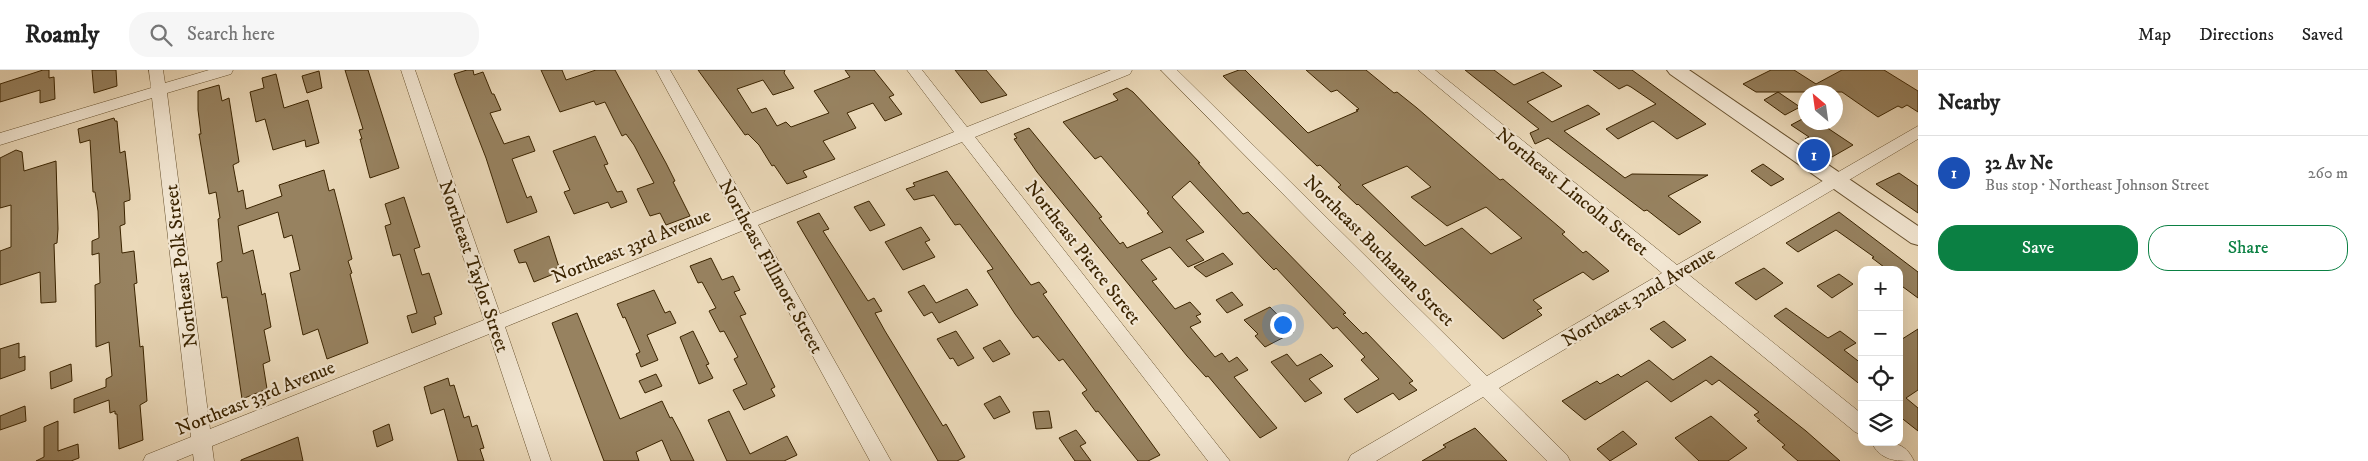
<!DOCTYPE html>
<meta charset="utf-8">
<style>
body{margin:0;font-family:"IM FELL DW Pica",serif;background:#f6f6f6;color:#222}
.controls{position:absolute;right:15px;bottom:15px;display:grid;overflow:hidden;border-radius:10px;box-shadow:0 5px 20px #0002}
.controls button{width:45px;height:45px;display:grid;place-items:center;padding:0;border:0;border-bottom:1px solid #e0e0e0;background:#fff;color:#222;font:25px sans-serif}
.compass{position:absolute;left:1798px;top:15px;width:45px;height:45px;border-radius:50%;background:#fff;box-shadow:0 5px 20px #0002;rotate:331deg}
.you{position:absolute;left:1282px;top:254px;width:18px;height:18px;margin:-12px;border:4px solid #fff;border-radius:50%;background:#1a73e8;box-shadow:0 0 0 8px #1a73e833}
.badge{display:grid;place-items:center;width:32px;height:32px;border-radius:50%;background:#0b8043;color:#fff;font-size:16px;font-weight:700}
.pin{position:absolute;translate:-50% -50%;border:2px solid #fff;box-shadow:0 1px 5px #0006}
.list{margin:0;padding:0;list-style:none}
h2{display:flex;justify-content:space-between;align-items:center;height:65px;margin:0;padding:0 20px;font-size:21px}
h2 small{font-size:16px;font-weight:400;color:#767676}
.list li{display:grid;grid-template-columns:32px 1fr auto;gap:15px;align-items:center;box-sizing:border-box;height:75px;padding:0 20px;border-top:1px solid #e0e0e0}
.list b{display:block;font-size:19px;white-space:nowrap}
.list p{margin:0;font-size:16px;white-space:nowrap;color:#767676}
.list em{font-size:16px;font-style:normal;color:#767676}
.actions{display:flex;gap:10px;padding:15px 20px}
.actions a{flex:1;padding:11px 0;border:1px solid #0b8043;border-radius:20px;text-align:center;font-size:18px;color:#0b8043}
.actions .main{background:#0b8043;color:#fff}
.icon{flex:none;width:28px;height:28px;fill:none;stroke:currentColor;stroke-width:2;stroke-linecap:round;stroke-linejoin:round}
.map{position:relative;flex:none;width:1918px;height:391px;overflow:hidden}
header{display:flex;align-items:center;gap:30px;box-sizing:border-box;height:70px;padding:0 25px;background:#fff;border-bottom:1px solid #e0e0e0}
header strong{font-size:24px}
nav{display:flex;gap:28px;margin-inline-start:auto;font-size:18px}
.search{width:350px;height:45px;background:#f6f6f6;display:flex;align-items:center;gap:12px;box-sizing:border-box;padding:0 18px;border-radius:20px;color:#767676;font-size:19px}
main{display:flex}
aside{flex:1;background:#fff}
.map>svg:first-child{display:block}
</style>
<header>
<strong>Roamly</strong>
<div class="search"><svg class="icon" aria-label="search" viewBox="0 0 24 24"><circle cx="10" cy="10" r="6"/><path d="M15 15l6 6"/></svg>Search here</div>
<nav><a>Map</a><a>Directions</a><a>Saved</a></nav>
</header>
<main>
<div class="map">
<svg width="1918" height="391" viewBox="0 0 1918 391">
<rect width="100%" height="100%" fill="#ebd9b9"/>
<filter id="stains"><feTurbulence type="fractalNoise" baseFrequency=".004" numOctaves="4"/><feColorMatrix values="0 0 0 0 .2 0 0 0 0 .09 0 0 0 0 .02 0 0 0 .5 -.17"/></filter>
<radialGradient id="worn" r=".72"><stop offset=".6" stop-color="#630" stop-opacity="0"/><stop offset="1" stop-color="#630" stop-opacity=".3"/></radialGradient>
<g fill="#978260" stroke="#3b2400" fill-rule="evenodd">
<path d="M43,0H49V8L54,7L55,29L40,33V20L0,32V14Z"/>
<path d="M92,0H116L117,16L94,23Z"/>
<path d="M345,0H368L399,98L370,108L360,69H362L359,60L363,59Z"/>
<path d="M467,0H473L474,5L483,2L492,24H494L501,40L490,43L504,74L529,66L535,81L512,89L527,128L531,126L537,142L507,153L486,88L457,13L454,4Z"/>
<path d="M541,0H562L566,10L596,0H615L666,93L675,111L673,112L690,146L666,155L660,143L650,146L637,119L654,113L634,75L626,64L622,66L605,32L596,35L594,31L560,42Z"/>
<path d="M698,0H785L784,3L794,18L773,25L763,10L737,19L752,43L766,38L777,56L786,52L791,57L829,43L814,21L850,7L845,0H874L894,25L889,27L902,44L885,51L873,33L847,43L856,58L823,71L835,89L803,101L807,107L787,114L774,95L772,96L759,75L748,64L745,65Z"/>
<path d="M955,0H986L1007,25L981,33Z"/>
<path d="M1239,0H1245L1308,63L1358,41L1356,40L1359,39L1337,20L1331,22L1306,0H1366L1394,23L1397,22L1417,38L1500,110L1503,109L1565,162L1562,164L1583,183L1586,181L1609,201L1593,210L1583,202L1533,230L1542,238L1537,240L1542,245L1503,269L1358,134L1357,135L1338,117L1341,115L1320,95L1317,96L1223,6ZM1407,96L1431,117L1411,127L1447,156L1486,137L1522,168L1491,184L1462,158L1425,176L1362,115Z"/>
<path d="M1465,0H1494L1514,15L1543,2L1562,16L1527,32L1552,52L1588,35L1600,44L1564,61L1625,108L1632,104L1708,105L1668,126L1701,152L1679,165L1647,140L1644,141L1548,68L1535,74L1530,63L1539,59Z"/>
<path d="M1593,0H1632L1706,54L1677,69L1653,51L1618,69L1606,59L1656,34L1631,17L1627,15L1619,19Z"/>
<path d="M1771,0H1794L1816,14L1842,0H1884L1918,21V42L1907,35L1902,38L1898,36L1878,47L1842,22H1778L1800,37L1785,45L1764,30L1778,22H1756L1743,14Z"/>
<path d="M319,1L322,18L307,23L302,6Z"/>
<path d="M276,4L284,38L308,30L319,73L306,77L305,70L273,80L265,49L256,52L250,22L264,18L262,8Z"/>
<path d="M219,15L222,31L229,28L239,92L233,95L238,122L243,120L246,139L282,126L279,115L324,100L329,121L334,119L352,189L348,191L352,203L350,204L368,273L327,289L318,259L303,265L290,203L300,200L292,165L284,168L278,142L238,156L243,184L253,180L262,225L265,223L271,257L264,260L270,291L263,294L267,319L242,329L227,227L222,228L217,193L222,191L218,149L220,148L216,122L209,124L199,64H201L198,40V21Z"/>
<path d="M1127,18L1133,22L1200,93H1198L1243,144L1248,142L1346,243L1343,244L1363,264L1366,262L1413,311L1409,313L1417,320L1399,330L1393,323L1357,343L1344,329L1379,309L1361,290L1365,287L1337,257L1333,259L1276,198L1274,200L1265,191L1190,111L1172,127L1204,162L1186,170L1204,190L1188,197L1170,177L1141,190L1157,209L1152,211L1175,239L1190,232L1201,244L1196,246L1201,252L1190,257L1215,287L1222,283L1229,292L1237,287L1248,300L1234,307L1277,358L1260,368L1208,306L1206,307L1187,286L1037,102L1014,69L1017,68L1014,64L1029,58L1102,147L1099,148L1120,174L1123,172L1127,178L1163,162L1147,143L1149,142L1101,86L1095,89L1063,52L1118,30L1113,24Z"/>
<path d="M1806,47V52H1814L1823,59L1826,57L1853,75L1832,87L1805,69L1809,67L1791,55Z"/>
<path d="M114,48L115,51H117L120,83L125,81L130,125V130L124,132L125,154L120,156L122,183L134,181L137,213L134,214L140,277L143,276L147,331L140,335L143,370L119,379L117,344H115V341L110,343L109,330L74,343V329L106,317V309L112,306L109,272L96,277L95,215L100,213L99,183L92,185V171L99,168L98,141L95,122H93L90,70L80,73L78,59Z"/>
<path d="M595,66L608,94L604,95L617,122L622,121L627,132L611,138L608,132L574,144L564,122L570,120L553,81Z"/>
<path d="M16,80L22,82L24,101L56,91L58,159L57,173L54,174L56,232L41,233L40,202L0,215V181L11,177V135L0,138V88Z"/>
<path d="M1763,94L1784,109L1771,116L1751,101Z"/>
<path d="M947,101L1031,215L1039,212L1047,222L1043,224L1160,385L1148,391H1138L1098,341L1096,342L1082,323L1087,320L1063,289L1059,291L1038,266L1033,268L1015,244L987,201L993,199L992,197L960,154L955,155L934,125L914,130L906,119L915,116L913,113Z"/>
<path d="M1899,103L1918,116V143L1876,114Z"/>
<path d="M404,127L420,177L414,179L422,205L429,203L442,244L434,247L436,254L412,263L407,246L417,243L400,184L393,186L385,156L391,154L385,134Z"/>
<path d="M869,131L885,155L870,161L854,137Z"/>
<path d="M1839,142L1918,202V228L1899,214V200H1890L1884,197L1872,188L1874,187L1836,160L1798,182L1786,173Z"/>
<path d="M819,143L829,159L823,161L868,231L874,228L882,241L875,243L885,261L943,356L946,354L965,387L957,391H938L927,372L797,152Z"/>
<path d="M921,157L930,170L925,172L935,187L903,200L885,172Z"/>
<path d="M549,166L559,197L554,199L556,203L534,212L526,192L519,193L514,180Z"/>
<path d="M1223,183L1233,194L1206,207L1194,197Z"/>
<path d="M711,188L722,210L733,206L740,220L734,222L746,244L740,246L775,317L771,319L775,326L744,340L733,320L747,314L734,289L738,287L724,261L720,262L709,241L716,238L702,212L698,213L690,196Z"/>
<path d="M1764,198L1783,213L1756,230L1735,213Z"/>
<path d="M1839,204L1853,214L1832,228L1817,216Z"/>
<path d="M924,215L936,233L967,219L978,235L939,253L932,242L924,246L908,222Z"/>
<path d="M654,220L665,243L670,241L676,253L647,265L658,290L641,297L636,284L640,282L625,247L623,248L617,234Z"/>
<path d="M1232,222L1243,235L1227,243L1216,230Z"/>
<path d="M1270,237L1294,262L1265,277L1255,266L1258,264L1244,250Z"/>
<path d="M1786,238L1828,268L1840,261L1856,273L1844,280L1862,294V316L1774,246Z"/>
<path d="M577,243L620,349L662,331L670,348L672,347L680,362L694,391H671L662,370L636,382L639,391H604L552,253Z"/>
<path d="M1664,251L1686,270L1672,278L1650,259Z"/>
<path d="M1918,259V320L1906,328L1918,338V361L1899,346V271Z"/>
<path d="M693,261L709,294L706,295L713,308L699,314L680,267Z"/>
<path d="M956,261L974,288L958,296L953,288L950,289L937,269Z"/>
<path d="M1000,270L1010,284L993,292L983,278Z"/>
<path d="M19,273V288L25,286V300L0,309V279Z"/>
<path d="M1287,284L1297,296L1321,284L1333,296L1309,309L1322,323L1305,332L1271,292Z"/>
<path d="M1711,286L1806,361L1840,391H1798L1782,377L1785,375L1757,351L1760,350L1754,345L1759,342L1719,310L1712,315L1706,310L1671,332L1647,311L1585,350L1562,331L1597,311L1600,314L1618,304L1621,307L1649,290L1673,310Z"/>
<path d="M71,294L72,311L51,319L50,302Z"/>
<path d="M656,304L662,316L645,323L639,311Z"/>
<path d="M448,308L450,316L454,315L464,348L469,346L472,357L477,355L484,378L480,379L484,391H458L444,339L431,344L424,317Z"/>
<path d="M1000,326L1010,342L994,349L984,334Z"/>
<path d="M25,336L26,351L0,360V346Z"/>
<path d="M729,341L750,384L787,366L797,385L784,391H727L708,350Z"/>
<path d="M1049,341L1052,358L1036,359L1033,342Z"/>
<path d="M1711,346L1740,372L1747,378L1728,391H1699L1675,368Z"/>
<path d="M58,351V381L78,374L79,388L71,391H36L44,387V357Z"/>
<path d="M389,354L393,370L377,377L373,361Z"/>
<path d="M1475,358L1507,391H1422L1446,377L1443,375Z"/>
<path d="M1076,360L1086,373L1080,376L1091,391H1075L1059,368Z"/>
<path d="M1623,361L1637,374L1610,391L1597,379Z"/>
<path d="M298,367L303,391H241V390Z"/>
</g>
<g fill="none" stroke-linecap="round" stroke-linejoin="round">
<g stroke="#67512e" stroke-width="1">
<g id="minor">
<path d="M149,0H163L165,13L209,0H233L231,4L167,23L210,359L484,250L401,0H415L500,244L737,149L656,0H670L752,143L954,62L907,0H922L967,57L1111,0H1132L1130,4L975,67L1230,391H1208L962,72L758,155L891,391H870L744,160L505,257L551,391H531L489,264L212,376L214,391H194L193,384L176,391H143L146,385L191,367L152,28L0,75V63L151,18Z"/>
<path d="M1161,0H1177L1487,306L1662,203L1418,0H1435L1677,195L1918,56V69L1689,205L1862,344V365L1855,362L1675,214L1499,318L1567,385L1570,391H1547L1483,327L1376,391H1348L1351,385L1471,315Z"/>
<path d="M1871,372C1890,372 1905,371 1914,391C1895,391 1881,391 1871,372Z"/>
</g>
</g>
<g stroke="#67512e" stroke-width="2">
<path id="tertiary" d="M1667,0H1689L1918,156V175L1911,173L1670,4Z"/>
</g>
<use href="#minor" fill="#f2e6d2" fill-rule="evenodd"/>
<use href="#tertiary" fill="#f2e6d2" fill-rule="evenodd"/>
</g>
<g text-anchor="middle" stroke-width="4.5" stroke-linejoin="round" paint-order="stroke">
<g font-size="19" fill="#3b2400" stroke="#f2e6d2">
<text transform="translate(1573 121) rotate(39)" y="7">Northeast Lincoln Street</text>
<text transform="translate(631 175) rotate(-22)" y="7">Northeast 33rd Avenue</text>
<text transform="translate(1380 180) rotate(45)" y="7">Northeast Buchanan Street</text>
<text transform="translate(1084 182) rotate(52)" y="7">Northeast Pierce Street</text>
<text transform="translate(180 196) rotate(-97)" y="7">Northeast Polk Street</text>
<text transform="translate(475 196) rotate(71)" y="7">Northeast Taylor Street</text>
<text transform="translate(772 196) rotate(61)" y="7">Northeast Fillmore Street</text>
<text transform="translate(1638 226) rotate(-31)" y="7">Northeast 32nd Avenue</text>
<text transform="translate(255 327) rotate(-22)" y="7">Northeast 33rd Avenue</text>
</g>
</g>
<rect width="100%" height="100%" filter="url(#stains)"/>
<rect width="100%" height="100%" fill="url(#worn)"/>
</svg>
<div class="controls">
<button>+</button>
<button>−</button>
<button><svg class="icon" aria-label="locate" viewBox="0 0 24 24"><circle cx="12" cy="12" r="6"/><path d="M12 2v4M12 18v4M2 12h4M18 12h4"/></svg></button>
<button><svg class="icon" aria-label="layers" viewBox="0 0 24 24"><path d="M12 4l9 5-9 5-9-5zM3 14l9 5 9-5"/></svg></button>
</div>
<svg class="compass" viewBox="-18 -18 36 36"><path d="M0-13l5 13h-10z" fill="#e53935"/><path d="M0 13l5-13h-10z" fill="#767676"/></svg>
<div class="you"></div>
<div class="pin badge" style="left:1814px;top:85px;background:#1a4fb4">1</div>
</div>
<aside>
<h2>Nearby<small></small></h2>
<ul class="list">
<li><span class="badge" style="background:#1a4fb4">1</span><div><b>32 Av Ne</b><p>Bus stop · Northeast Johnson Street</p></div><em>260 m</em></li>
</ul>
<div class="actions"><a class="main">Save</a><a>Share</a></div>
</aside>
</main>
